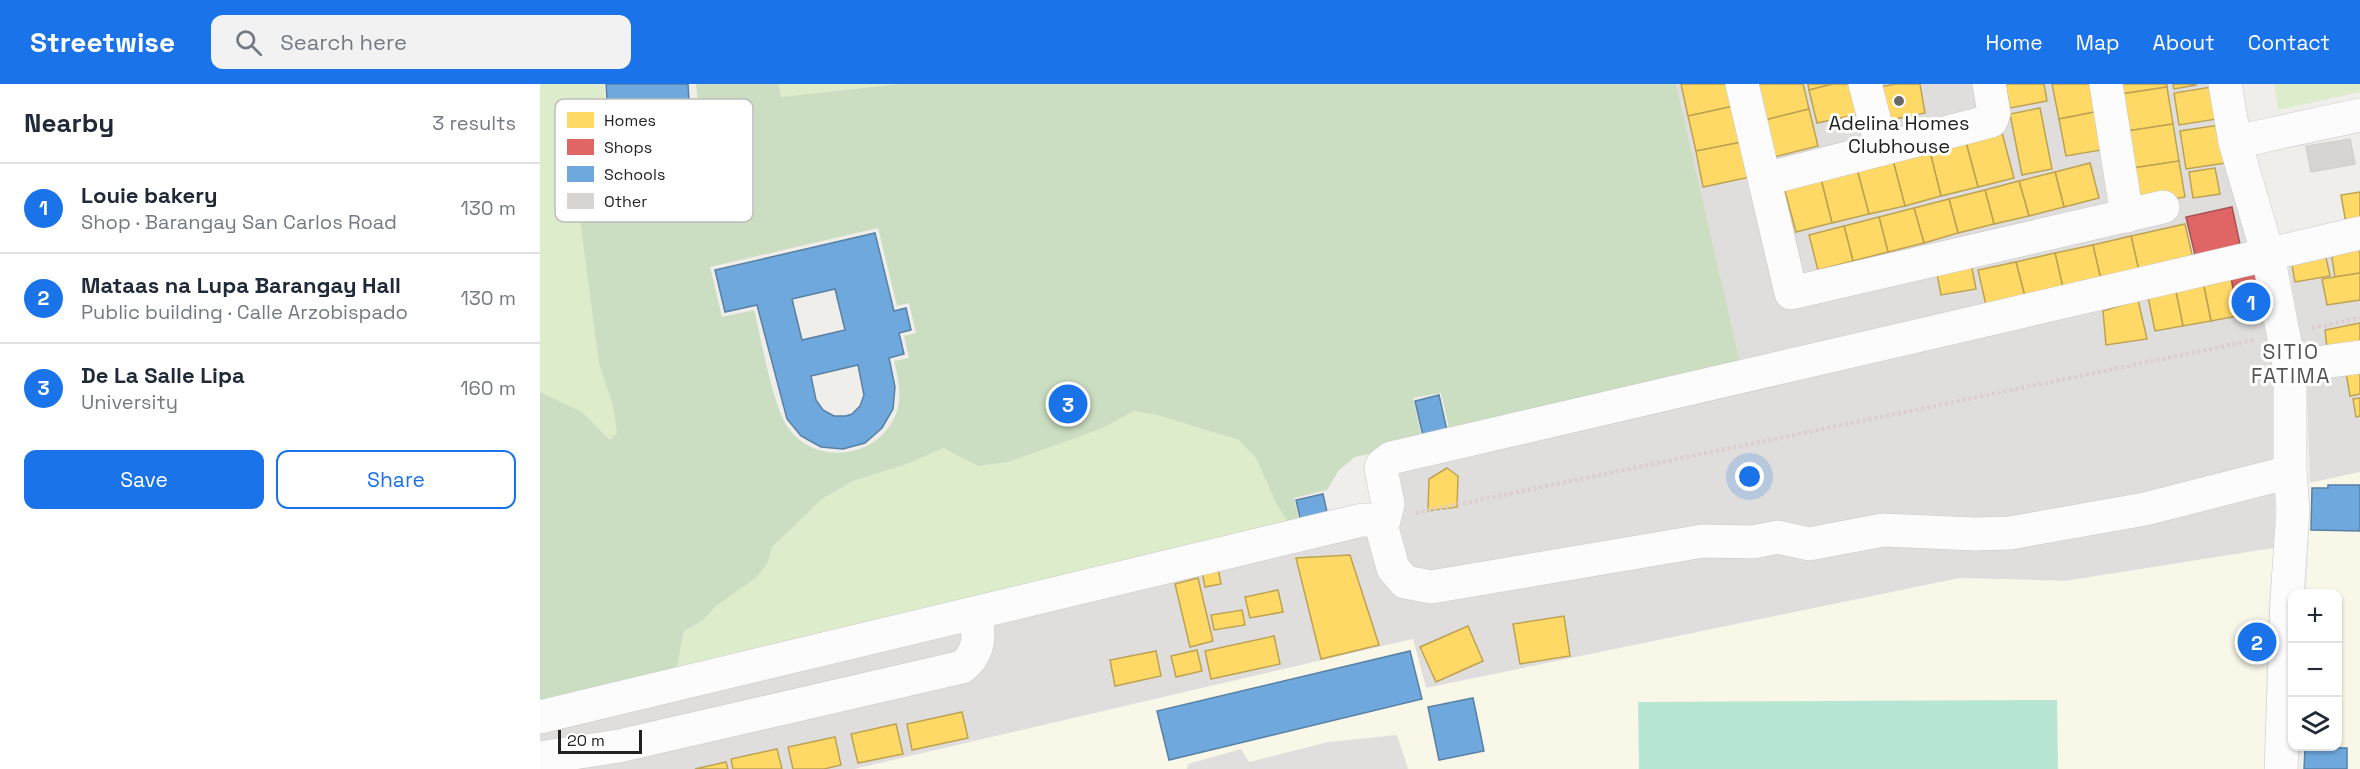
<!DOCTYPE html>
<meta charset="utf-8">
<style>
body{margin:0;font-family:"Space Grotesk",sans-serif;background:#f2f2f3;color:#1f2937}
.controls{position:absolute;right:18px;bottom:18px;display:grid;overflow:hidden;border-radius:12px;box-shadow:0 2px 4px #0004}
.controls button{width:54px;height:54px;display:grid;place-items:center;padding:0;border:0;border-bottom:2px solid #e0e1e3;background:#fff;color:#1f2937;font:30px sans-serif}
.scale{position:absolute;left:18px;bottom:15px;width:84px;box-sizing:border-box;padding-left:6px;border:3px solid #222;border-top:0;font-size:16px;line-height:21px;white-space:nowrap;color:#222;-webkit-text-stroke:4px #fff;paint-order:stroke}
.you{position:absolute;left:1210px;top:393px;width:21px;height:21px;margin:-15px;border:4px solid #fff;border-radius:50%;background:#1a73e8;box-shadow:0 0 0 9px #1a73e833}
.badge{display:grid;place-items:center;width:39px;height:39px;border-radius:50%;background:#1a73e8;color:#fff;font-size:20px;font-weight:700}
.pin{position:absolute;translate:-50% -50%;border:3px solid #fff;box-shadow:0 2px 6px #0006}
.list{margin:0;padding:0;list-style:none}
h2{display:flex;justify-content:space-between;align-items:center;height:78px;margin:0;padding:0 24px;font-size:26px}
h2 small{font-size:20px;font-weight:400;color:#747a83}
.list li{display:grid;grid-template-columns:39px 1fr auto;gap:18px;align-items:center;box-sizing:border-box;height:90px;padding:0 24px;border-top:2px solid #e0e1e3}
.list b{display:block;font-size:22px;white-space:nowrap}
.list p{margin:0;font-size:20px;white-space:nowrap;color:#747a83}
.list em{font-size:20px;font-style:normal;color:#747a83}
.actions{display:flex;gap:12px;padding:18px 24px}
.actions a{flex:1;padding:14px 0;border:2px solid #1a73e8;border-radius:12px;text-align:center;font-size:21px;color:#1a73e8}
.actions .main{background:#1a73e8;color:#fff}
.icon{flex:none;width:33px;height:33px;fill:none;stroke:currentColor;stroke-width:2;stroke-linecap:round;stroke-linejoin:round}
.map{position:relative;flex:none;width:1820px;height:685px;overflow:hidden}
header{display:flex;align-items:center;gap:36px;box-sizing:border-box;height:84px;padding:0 30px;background:#1a73e8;color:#fff}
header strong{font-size:28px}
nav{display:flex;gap:33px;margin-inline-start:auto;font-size:21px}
.search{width:420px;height:54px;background:#f2f2f3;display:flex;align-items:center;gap:15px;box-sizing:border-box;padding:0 21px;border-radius:12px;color:#747a83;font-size:22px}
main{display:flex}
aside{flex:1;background:#fff}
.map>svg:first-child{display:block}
</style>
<header>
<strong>Streetwise</strong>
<div class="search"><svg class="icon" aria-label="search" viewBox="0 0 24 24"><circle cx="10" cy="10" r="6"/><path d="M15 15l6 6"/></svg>Search here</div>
<nav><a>Home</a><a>Map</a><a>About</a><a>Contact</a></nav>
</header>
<main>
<aside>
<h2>Nearby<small>3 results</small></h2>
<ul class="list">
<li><span class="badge">1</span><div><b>Louie bakery</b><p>Shop · Barangay San Carlos Road</p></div><em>130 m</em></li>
<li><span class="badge">2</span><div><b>Mataas na Lupa Barangay Hall</b><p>Public building · Calle Arzobispado</p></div><em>130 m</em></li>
<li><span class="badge">3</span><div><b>De La Salle Lipa</b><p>University</p></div><em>160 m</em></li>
</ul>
<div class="actions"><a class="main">Save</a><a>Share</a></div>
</aside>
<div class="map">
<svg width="1820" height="685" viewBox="0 0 1820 685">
<rect width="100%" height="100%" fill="#f0eeeb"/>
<g fill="#dfdedc">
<path d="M1136,0H1682L1739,275L1734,464L1525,497L1420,494L886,604L873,555L314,685H0V624L842,425L829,371L1202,287Z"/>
<path d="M1820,136V388L1770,399L1766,280L1743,154Z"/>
</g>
<g fill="#f8f7e8">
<path d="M1820,388V685H1762L1763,663L1798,662V509H1767L1770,399Z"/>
<path d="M1734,464L1728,523L1724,685H315L873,555L886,604L1420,494L1525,497Z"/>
</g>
<g fill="#ddeccb">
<path d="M0,0H64L67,50L29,53L59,280L73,322L77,349L71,356L42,328L0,308Z"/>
<path d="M239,0H359L240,13Z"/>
<path d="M1734,0H1820V8L1738,26Z"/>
<path d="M594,327L617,331L699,356L716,374L736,419L753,446L135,592L144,547L163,536L176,522L217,493L228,478L232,463L282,415L313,397L367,380L403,364L438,382L468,378L563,344Z"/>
</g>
<path fill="#cbdec1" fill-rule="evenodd" d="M156,0H239L241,13L359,0H1136L1202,287L911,353L901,309L873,314L883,359L815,373L799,386L787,406L754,414L761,444L753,446L736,419L716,374L699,356L617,331L594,327L563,344L530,356L468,378L438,382L403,364L367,380L313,397L282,415L232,463L228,478L217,493L176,522L163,536L144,547L135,592L0,624V308L42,328L70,356L77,349L73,322L59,280L29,53L67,50L70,78L162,71ZM338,144L357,222L369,219L376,249L364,252L369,274L354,277C358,293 362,310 357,327C342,373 278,384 249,345C232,321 222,257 214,226L182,233L170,183Z"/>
<path fill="#b7e6d2" d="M1517,616L1518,685H1099L1098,618Z"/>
<path fill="#e0dfde" d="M857,651L868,685H647L648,680L701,665L709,678L788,658Z"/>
<g fill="#ffd966" stroke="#bda252" stroke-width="1.5">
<path d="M1141,0H1189L1194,22L1148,32Z"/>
<path d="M1212,0H1263L1269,25L1221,37Z"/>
<path d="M1268,0H1293L1269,6Z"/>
<path d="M1293,0H1312L1319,30L1277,39L1269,6Z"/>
<path d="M1356,0H1380L1385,29L1340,38L1333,4Z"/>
<path d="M1465,0H1504L1507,17L1470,24Z"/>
<path d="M1512,0H1554L1560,27L1519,35Z"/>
<path d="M1579,0H1627V3L1581,10Z"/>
<path d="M1633,0H1656V1L1634,5Z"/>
<path d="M1627,3L1633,40L1587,47L1581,10Z"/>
<path d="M1671,3L1677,35L1639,41L1634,9Z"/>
<path d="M1194,22L1202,58L1156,67L1148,32Z"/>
<path d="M1500,24L1512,85L1482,91L1470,30Z"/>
<path d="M1269,25L1278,62L1230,74L1221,37Z"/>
<path d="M1560,27L1567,65L1526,72L1519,35Z"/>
<path d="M1633,40L1639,77L1593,84L1587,47Z"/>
<path d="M1686,40L1692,78L1646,85L1640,47Z"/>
<path d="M1460,41L1474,94L1438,103L1424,51Z"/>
<path d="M1424,51L1438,103L1401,112L1388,60Z"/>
<path d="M1202,58L1210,93L1163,103L1156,67Z"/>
<path d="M1388,60L1401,112L1365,122L1351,69Z"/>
<path d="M1351,69L1365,122L1329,130L1315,78Z"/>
<path d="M1639,77L1645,113L1599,121L1593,84Z"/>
<path d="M1315,78L1329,130L1292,139L1279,87Z"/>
<path d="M1550,79L1559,114L1524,123L1515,88Z"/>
<path d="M1675,84L1680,110L1653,114L1649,88Z"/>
<path d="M1279,87L1292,139L1256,148L1242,96Z"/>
<path d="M1515,88L1524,123L1489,132L1479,97Z"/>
<path d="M1479,97L1489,132L1454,140L1445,106Z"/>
<path d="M1445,106L1454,140L1418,149L1409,115Z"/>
<path d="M1820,108V136L1806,139L1801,111Z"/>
<path d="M1409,115L1418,149L1384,159L1374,124Z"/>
<path d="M1374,124L1384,159L1348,168L1339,133Z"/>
<path d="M1339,133L1348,168L1313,177L1304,142Z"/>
<path d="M1645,140L1653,175L1599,187L1591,152Z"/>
<path d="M1304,142L1313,177L1278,186L1269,151Z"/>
<path d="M1591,152L1599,187L1561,196L1553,161Z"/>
<path d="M1820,156V189L1795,193L1790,161Z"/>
<path d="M1553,161L1561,196L1523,204L1515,169Z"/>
<path d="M1515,169L1523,204L1485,213L1476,178Z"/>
<path d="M1785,169L1790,192L1755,198L1751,175Z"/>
<path d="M1476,178L1485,213L1446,221L1438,186Z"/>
<path d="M1431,179L1436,205L1401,211L1396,185Z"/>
<path d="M1820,189V216L1787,221L1782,195Z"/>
<path d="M1691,193L1698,232L1671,237L1663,198Z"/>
<path d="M1663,198L1671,237L1643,242L1635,203Z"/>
<path d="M1635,203L1643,242L1615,247L1607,208Z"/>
<path d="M1598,216L1607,255L1566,261L1563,227Z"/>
<path d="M1820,239V258L1787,264L1785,246Z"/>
<path d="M1820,280V310L1810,312L1805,283Z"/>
<path d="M1820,314V332L1816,333L1813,315Z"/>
<path d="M907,384L918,392L917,423L888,427L889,395Z"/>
<path d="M810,471L839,561L781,575L756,474Z"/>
<path d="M678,484L681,500L665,503L662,487Z"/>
<path d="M658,494L673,557L650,563L635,500Z"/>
<path d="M738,506L743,528L710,534L705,513Z"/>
<path d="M702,526L705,541L674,546L671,531Z"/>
<path d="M1024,532L1030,572L980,580L973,540Z"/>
<path d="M928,542L943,577L896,598L880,563Z"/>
<path d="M734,552L740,580L671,595L665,567Z"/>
<path d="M657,566L662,587L636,593L631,572Z"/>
<path d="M616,567L621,592L575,602L570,576Z"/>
<path d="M422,628L428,654L372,666L367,640Z"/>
<path d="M356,640L363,670L318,679L311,650Z"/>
<path d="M295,653L301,681L284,685H253L248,663Z"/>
<path d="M237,665L242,685H193L191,675Z"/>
<path d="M186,678L188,685H155Z"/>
</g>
<g fill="#e06666" stroke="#a75252" stroke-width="1.5">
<path d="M1692,123L1701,165L1656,175L1646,133Z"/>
<path d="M1719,188L1726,227L1698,232L1691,193Z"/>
</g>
<g fill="#6fa8dc" stroke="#5880a4" stroke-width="1.5" fill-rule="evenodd">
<path d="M66,0H148L152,65L71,71Z"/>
<path d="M335,149L354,227L366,224L371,246L359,249L364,270L349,274L355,303L353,325L342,344L325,359L303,365L281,363L261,352L247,335L217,221L185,228L175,186ZM295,205L305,246L262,256L252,215ZM318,281L324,311L320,322L312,330L306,332H294L283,326L276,316L271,292Z"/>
<path d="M899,311L908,351L884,356L875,317Z"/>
<path d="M1788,401H1820V447L1771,446L1772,404H1788Z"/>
<path d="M783,410L789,437L762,443L756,416Z"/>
<path d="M870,567L882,615L629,676L617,627Z"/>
<path d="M933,614L944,667L899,676L888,623Z"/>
<path d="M1765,663L1807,664V685H1764Z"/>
</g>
<path fill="#d7d4d2" stroke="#d3d0cc" stroke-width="1.5" d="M1810,55L1815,80L1771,88L1766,62Z"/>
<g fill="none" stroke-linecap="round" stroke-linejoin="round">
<g stroke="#c9c8c7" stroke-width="34">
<g id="minor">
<path d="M1202,0L1251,209L1623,123"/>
<path d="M1325,0L1342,65"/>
<path d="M1566,0L1587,132"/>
<path d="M1685,0L1695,58L1728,171L1750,285V388L1753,426L1747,514L1741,685"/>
<path d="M1695,58L1820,31"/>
<path d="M1225,95L1451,37L1454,29L1449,0"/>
<path d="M1750,285L1776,279L1820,273"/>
<path d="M1750,388L1605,425L1470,449L1435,450L1343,446L1269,460L1238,453L1213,458L1163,457L891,503L865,498L853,484L842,444L848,420L841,385L842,381L851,374L1820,149"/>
<path d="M0,633L822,436H843"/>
<path d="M0,674L79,662L422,583C440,569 440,551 435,530"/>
</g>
</g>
<g stroke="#dccecd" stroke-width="4" stroke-dasharray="3 3" stroke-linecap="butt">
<path d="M1772,244L1820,234"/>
<path d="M876,429L1714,256"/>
</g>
<use href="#minor" stroke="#fdfcfc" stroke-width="33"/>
</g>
<circle fill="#6a6968" stroke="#fff" stroke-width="2" cx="1359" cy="17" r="6"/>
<g text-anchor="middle" stroke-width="6" stroke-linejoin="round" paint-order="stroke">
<g font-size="20" fill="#222" stroke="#fff">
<text x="1359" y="46">Adelina Homes<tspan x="1359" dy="23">Clubhouse</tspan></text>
</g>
<g font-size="21" letter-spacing="1.5" fill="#555" stroke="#fff">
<text x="1751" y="275">SITIO<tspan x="1751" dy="24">FATIMA</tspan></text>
</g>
</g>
<rect x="15" y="15" width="198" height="123" rx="9" fill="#fff" stroke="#bdbdbd" stroke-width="1.5"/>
<rect x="27" y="28" width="27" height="16" fill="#ffd966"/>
<rect x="27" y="55" width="27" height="16" fill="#e06666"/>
<rect x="27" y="82" width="27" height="16" fill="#6fa8dc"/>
<rect x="27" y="109" width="27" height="16" fill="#d7d4d2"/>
<g font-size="16" fill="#222">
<text x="64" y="42">Homes</text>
<text x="64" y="69">Shops</text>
<text x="64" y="96">Schools</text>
<text x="64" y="123">Other</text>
</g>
</svg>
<div class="controls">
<button>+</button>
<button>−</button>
<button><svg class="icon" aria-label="layers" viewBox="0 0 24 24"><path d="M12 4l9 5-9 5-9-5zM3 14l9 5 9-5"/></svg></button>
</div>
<div class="scale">20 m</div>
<div class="you"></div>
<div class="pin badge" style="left:1711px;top:218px">1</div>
<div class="pin badge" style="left:1717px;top:558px">2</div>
<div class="pin badge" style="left:528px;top:320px">3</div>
</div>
</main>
